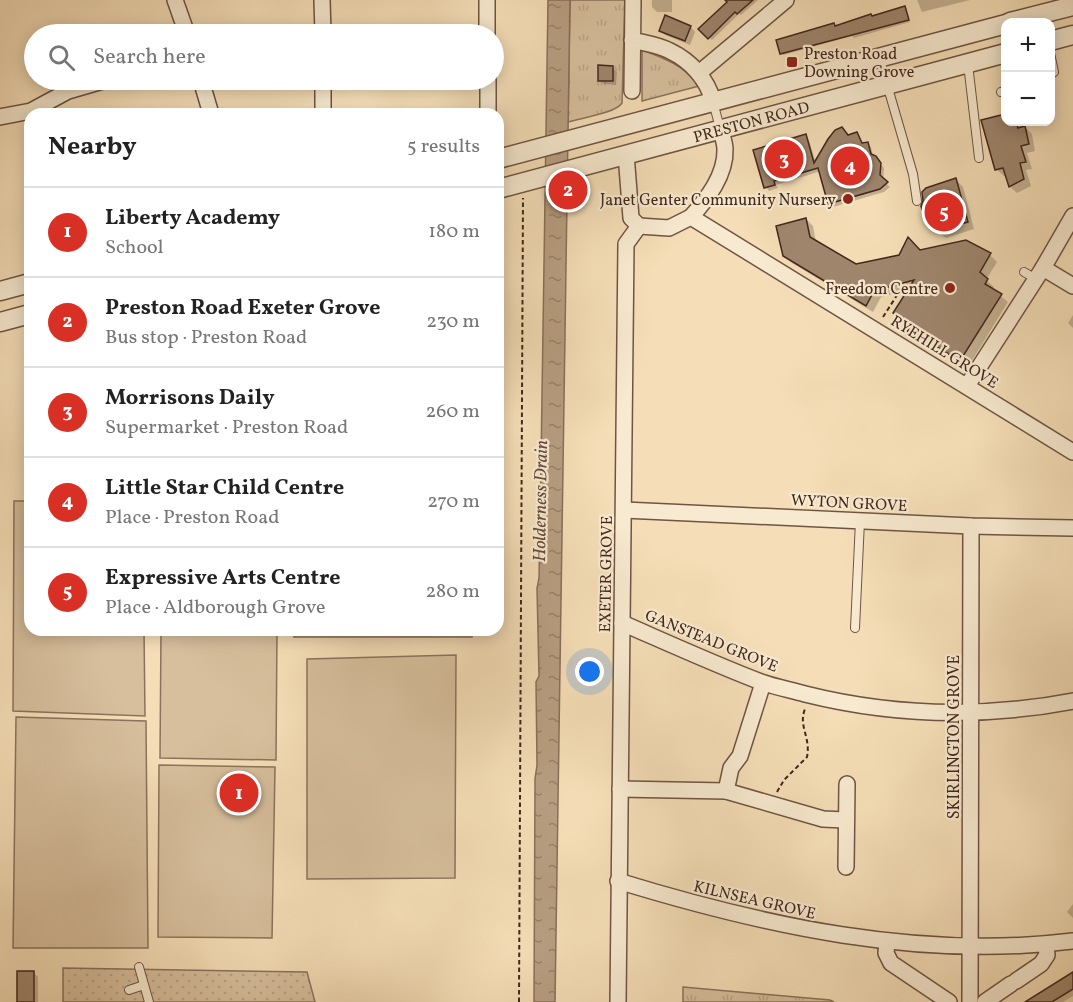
<!DOCTYPE html>
<meta charset="utf-8">
<style>
body{margin:0;font-family:Vollkorn,serif;background:#f2f2f2;color:#222}
.controls{position:absolute;right:18px;top:18px;display:grid;overflow:hidden;border-radius:12px;box-shadow:0 3px 15px #0003}
.controls button{width:54px;height:54px;display:grid;place-items:center;padding:0;border:0;border-bottom:2px solid #e0e0e0;background:#fff;color:#222;font:30px sans-serif}
.you{position:absolute;left:590px;top:672px;width:21px;height:21px;margin:-15px;border:4px solid #fff;border-radius:50%;background:#1a73e8;box-shadow:0 0 0 9px #1a73e833}
.badge{display:grid;place-items:center;width:39px;height:39px;border-radius:50%;background:#d93025;color:#fff;font-size:20px;font-weight:700}
.pin{position:absolute;translate:-50% -50%;border:3px solid #fff;box-shadow:0 2px 6px #0006}
.list{margin:0;padding:0;list-style:none}
h2{display:flex;justify-content:space-between;align-items:center;height:78px;margin:0;padding:0 24px;font-size:26px}
h2 small{font-size:20px;font-weight:400;color:#767676}
.list li{display:grid;grid-template-columns:39px 1fr auto;gap:18px;align-items:center;box-sizing:border-box;height:90px;padding:0 24px;border-top:2px solid #e0e0e0}
.list b{display:block;font-size:22px;white-space:nowrap}
.list p{margin:0;font-size:20px;white-space:nowrap;color:#767676}
.list em{font-size:20px;font-style:normal;color:#767676}
.icon{flex:none;width:33px;height:33px;fill:none;stroke:currentColor;stroke-width:2;stroke-linecap:round;stroke-linejoin:round}
.map{position:relative;flex:none;width:1073px;height:1002px;overflow:hidden}
.search{position:absolute;background:#fff;box-shadow:0 3px 15px #0003;left:24px;top:24px;width:480px;height:66px;display:flex;align-items:center;gap:15px;box-sizing:border-box;padding:0 21px;border-radius:33px;color:#767676;font-size:22px}
.panel{position:absolute;background:#fff;box-shadow:0 3px 15px #0003;left:24px;top:108px;width:480px;height:528px;border-radius:18px}
.map>svg:first-child{display:block}
</style>
<div class="map">
<svg width="1073" height="1002" viewBox="0 0 1073 1002">
<defs>
<pattern id="grass-tufts" width="24" height="20" patternUnits="userSpaceOnUse" patternTransform="scale(1.5)"><rect width="24" height="20" fill="#d7bf9d"/><path d="M3 7l-1-3M5 7V3M7 7l1-3M15 17l-1-3M17 17v-4M19 17l1-3" fill="none" stroke="#baa487"/></pattern>
<pattern id="garden-dots" width="8" height="8" patternUnits="userSpaceOnUse" patternTransform="scale(1.5)"><rect width="8" height="8" fill="#d7bf9d"/><path d="M2 2h.1M6 6h.1" fill="none" stroke="#baa487" stroke-width="1.8" stroke-linecap="round"/></pattern>
<pattern id="water-ripples" width="26" height="14" patternUnits="userSpaceOnUse" patternTransform="scale(1.5)"><rect width="26" height="14" fill="#b89f82"/><path d="M2 4q2-2 4 0t4 0M15 11q2-2 4 0t4 0" fill="none" stroke="#97816a"/></pattern>
</defs>
<rect width="100%" height="100%" fill="#f5deb7"/>
<filter id="stains"><feTurbulence type="fractalNoise" baseFrequency=".00333" numOctaves="4"/><feColorMatrix values="0 0 0 0 .2 0 0 0 0 .09 0 0 0 0 .02 0 0 0 .5 -.17"/></filter>
<radialGradient id="worn" r=".72"><stop offset=".6" stop-color="#630" stop-opacity="0"/><stop offset="1" stop-color="#630" stop-opacity=".3"/></radialGradient>
<g fill="url(#grass-tufts)" stroke="#8c725c" stroke-width="1.5">
<path d="M570,0H625L622,103C616,113 581,118 568,122Z"/>
<path d="M642,50C664,58 686,66 699,86L642,101Z"/>
<path d="M683,987L830,1000L834,1002H683Z"/>
</g>
<path fill="url(#garden-dots)" stroke="#8c725c" stroke-width="1.5" d="M63,968L307,972L315,1002H63Z"/>
<g fill="#d7bf9d" stroke="#8c725c" stroke-width="1.5">
<path d="M14,501H30V630H144L145,716L13,711Z"/>
<path d="M161,630H277L276,760L160,758Z"/>
<rect x="294" y="630" width="178" height="7"/>
<path d="M456,655L455,878L307,879V659Z"/>
<path d="M16,717L146,721L148,948H13Z"/>
<path d="M159,765L275,767L272,938L158,937Z"/>
</g>
<path fill="url(#water-ripples)" stroke="#896f59" stroke-width="1.5" d="M548,0H570L555,1002H534L535,779L537,765L536,682L539,676L537,588L539,578L540,528Z"/>
<g fill="#0003">
<path d="M652,0H672V12H657L652,7Z"/>
<path d="M731,0H758L741,15L739,14L712,40L700,29Z"/>
<path d="M917,0H970L922,12Z"/>
<path d="M905,8L910,22L854,38L852,36L783,55L781,53L836,27Z"/>
<path d="M666,17L691,27L695,32L690,45L665,35L661,31Z"/>
<path d="M612,67L617,72L616,85L604,84L600,80Z"/>
<path d="M1006,115V122H1020L1022,128L1025,127L1032,134L1035,151L1027,153L1032,169L1026,170L1031,186L1017,193L1010,187L1007,175L1004,176L996,169L983,121Z"/>
<path d="M856,133L864,144L867,143L871,147L873,157L884,168L883,180L890,187L884,192L833,207L830,203L821,171L776,185L778,188L769,191L766,187L805,136L809,140L816,163L848,136Z"/>
<path d="M956,180L963,187L974,229L946,238L928,223Z"/>
<path d="M806,219L813,226L816,242L856,266L966,241L990,255L997,262L986,280L994,287L993,290L1008,302L968,367L936,348L933,352L915,342L908,335L912,325L895,313L910,290L881,297L873,312L792,263L784,256Z"/>
<path d="M1073,315V328L1068,323Z"/>
<path d="M1073,904V918L1067,912Z"/>
<path d="M33,972L38,977V1002H18Z"/>
<path d="M1073,974V996L1063,1002H1028Z"/>
</g>
<g fill="#9f866d" stroke="#42261c" stroke-width="1.5">
<path d="M725,0H753L737,14L735,12L708,39L698,29L727,2Z"/>
<path d="M905,6L909,20L780,54L776,40L834,23L835,26L871,14L872,16Z"/>
<path d="M665,15L691,26L685,41L659,31Z"/>
<path d="M598,65L613,66V81H598Z"/>
<path d="M1005,114V122H1016L1018,128L1025,126L1029,144L1021,146L1026,162L1020,163L1024,179L1009,187L1003,168L995,170L981,120Z"/>
<path d="M842,127L848,135L857,132L862,143L868,142L871,154L876,156L881,163L880,175L888,182L880,189L828,204L818,168L774,181L775,185L764,188L753,150L806,134L814,163L828,139L835,130Z"/>
<path d="M956,178L968,222L938,231L927,224L921,206L923,201L922,192L926,188Z"/>
<path d="M806,218L810,237L856,264L899,255L908,237L920,250L966,240L991,253L980,272L988,279L985,284L1002,294L960,361L929,342L926,346L906,335L911,323L893,313L914,280L874,291L866,306L783,256L776,226Z"/>
<rect x="17" y="971" width="17" height="31"/>
<path d="M1073,972V989L1052,1002H1025Z"/>
</g>
<g fill="none" stroke-linecap="round" stroke-linejoin="round">
<g stroke="#6f5443" stroke-width="10">
<g id="service">
<path d="M1050,53L1054,72L1050,75"/>
<path d="M879,57L913,174L917,201"/>
<path d="M968,64L979,158"/>
<path d="M1001,92L1006,91"/>
<path d="M713,102L720,128"/>
<path d="M1024,272L1036,279"/>
<path d="M855,628L860,521"/>
<path d="M139,967L149,1002"/>
<path d="M129,990L144,985"/>
</g>
</g>
<g stroke="#6f5443" stroke-width="18">
<g id="minor">
<path d="M175,0L187,34"/>
<path d="M322,0L323,34"/>
<path d="M487,0V34"/>
<path d="M632,40C644,43 659,45 670,51C691,61 707,79 713,101"/>
<path d="M699,73L786,0"/>
<path d="M201,80L211,114"/>
<path d="M323,80V114"/>
<path d="M488,80V114"/>
<path d="M632,91L633,0"/>
<path d="M0,117L31,111L68,91L106,80"/>
<path d="M691,217C707,199 726,175 725,149C725,143 722,136 721,130"/>
<path d="M639,226L669,228L691,217L1073,452"/>
<path d="M1043,268L1073,286"/>
<path d="M967,386L1043,268L1073,216"/>
<path d="M624,510L971,526L1073,528"/>
<path d="M622,623C668,643 714,664 761,682C775,687 791,690 805,694C893,716 984,718 1073,701"/>
<path d="M620,789L726,791L823,819L845,820"/>
<path d="M726,791L731,768L740,756L763,683"/>
<path d="M846,867L847,784"/>
<path d="M618,881C765,926 919,960 1073,941"/>
<path d="M887,941L886,953L891,963L949,1002"/>
<path d="M1016,981L1041,964L1047,955L1046,945"/>
<path d="M618,1002L626,244L639,226L631,218L626,154"/>
<path d="M970,1002L971,526"/>
<path d="M985,1002L1011,984"/>
</g>
</g>
<g stroke="#6f5443" stroke-width="21">
<g id="tertiary">
<path d="M1010,22L1073,6"/>
<path d="M1050,41L1073,35"/>
<path d="M498,159L1006,24"/>
<path id="s1" d="M498,189L1006,53"/>
<path d="M0,291L30,283"/>
<path d="M0,322L30,314"/>
</g>
</g>
<g stroke="#42261c" stroke-width="2" stroke-dasharray="4.5 3" stroke-linecap="butt">
<path d="M883,317L901,289"/>
<path d="M777,792L784,780L807,757C811,737 798,726 805,709"/>
<path d="M519,1002L523,198"/>
</g>
<use href="#service" stroke="#f8ead0" stroke-width="8"/>
<use href="#minor" stroke="#f8ead0" stroke-width="15"/>
<use href="#tertiary" stroke="#f8ead0" stroke-width="18"/>
</g>
<g fill="#8f2418" stroke="#f8ead0" stroke-width="2">
<rect x="786" y="56" width="12" height="12" rx="3"/>
<circle cx="848" cy="199" r="6"/>
<circle cx="950" cy="288" r="6"/>
</g>
<g text-anchor="middle" stroke-width="4.5" stroke-linejoin="round" paint-order="stroke">
<g font-size="16" fill="#42261c" stroke="#f8ead0" text-anchor="end">
<text x="804" y="59" text-anchor="start">Preston Road<tspan x="804" dy="18">Downing Grove</tspan></text>
<text x="836" y="205">Janet Genter Community Nursery</text>
<text x="938" y="294">Freedom Centre</text>
</g>
<g font-size="16" fill="#42261c" stroke="#f8ead0">
<text dy="6" stroke="none"><textPath href="#s1" startOffset="262">PRESTON ROAD</textPath></text>
<text transform="translate(945 351) rotate(32)" y="6">RYEHILL GROVE</text>
<text transform="translate(849 502) rotate(3)" y="6">WYTON GROVE</text>
<text transform="translate(605 574) rotate(-89)" y="6">EXETER GROVE</text>
<text transform="translate(712 640) rotate(22)" y="6">GANSTEAD GROVE</text>
<text transform="translate(953 737) rotate(-90)" y="6">SKIRLINGTON GROVE</text>
<text transform="translate(755 899) rotate(13)" y="6">KILNSEA GROVE</text>
</g>
<g font-size="18" font-style="italic" fill="#654a3b" stroke="#f8ead0">
<text transform="translate(540 501) rotate(-89)" y="6">Holderness Drain</text>
</g>
</g>
<rect width="100%" height="100%" filter="url(#stains)"/>
<rect width="100%" height="100%" fill="url(#worn)"/>
</svg>
<div class="controls">
<button>+</button>
<button>−</button>
</div>
<div class="you"></div>
<div class="pin badge" style="left:239px;top:793px">1</div>
<div class="pin badge" style="left:568px;top:190px">2</div>
<div class="pin badge" style="left:784px;top:159px">3</div>
<div class="pin badge" style="left:850px;top:166px">4</div>
<div class="pin badge" style="left:944px;top:212px">5</div>
<div class="search"><svg class="icon" aria-label="search" viewBox="0 0 24 24"><circle cx="10" cy="10" r="6"/><path d="M15 15l6 6"/></svg>Search here</div>
<section class="panel">
<h2>Nearby<small>5 results</small></h2>
<ul class="list">
<li><span class="badge">1</span><div><b>Liberty Academy</b><p>School</p></div><em>180 m</em></li>
<li><span class="badge">2</span><div><b>Preston Road Exeter Grove</b><p>Bus stop · Preston Road</p></div><em>230 m</em></li>
<li><span class="badge">3</span><div><b>Morrisons Daily</b><p>Supermarket · Preston Road</p></div><em>260 m</em></li>
<li><span class="badge">4</span><div><b>Little Star Child Centre</b><p>Place · Preston Road</p></div><em>270 m</em></li>
<li><span class="badge">5</span><div><b>Expressive Arts Centre</b><p>Place · Aldborough Grove</p></div><em>280 m</em></li>
</ul>
</section>
</div>
